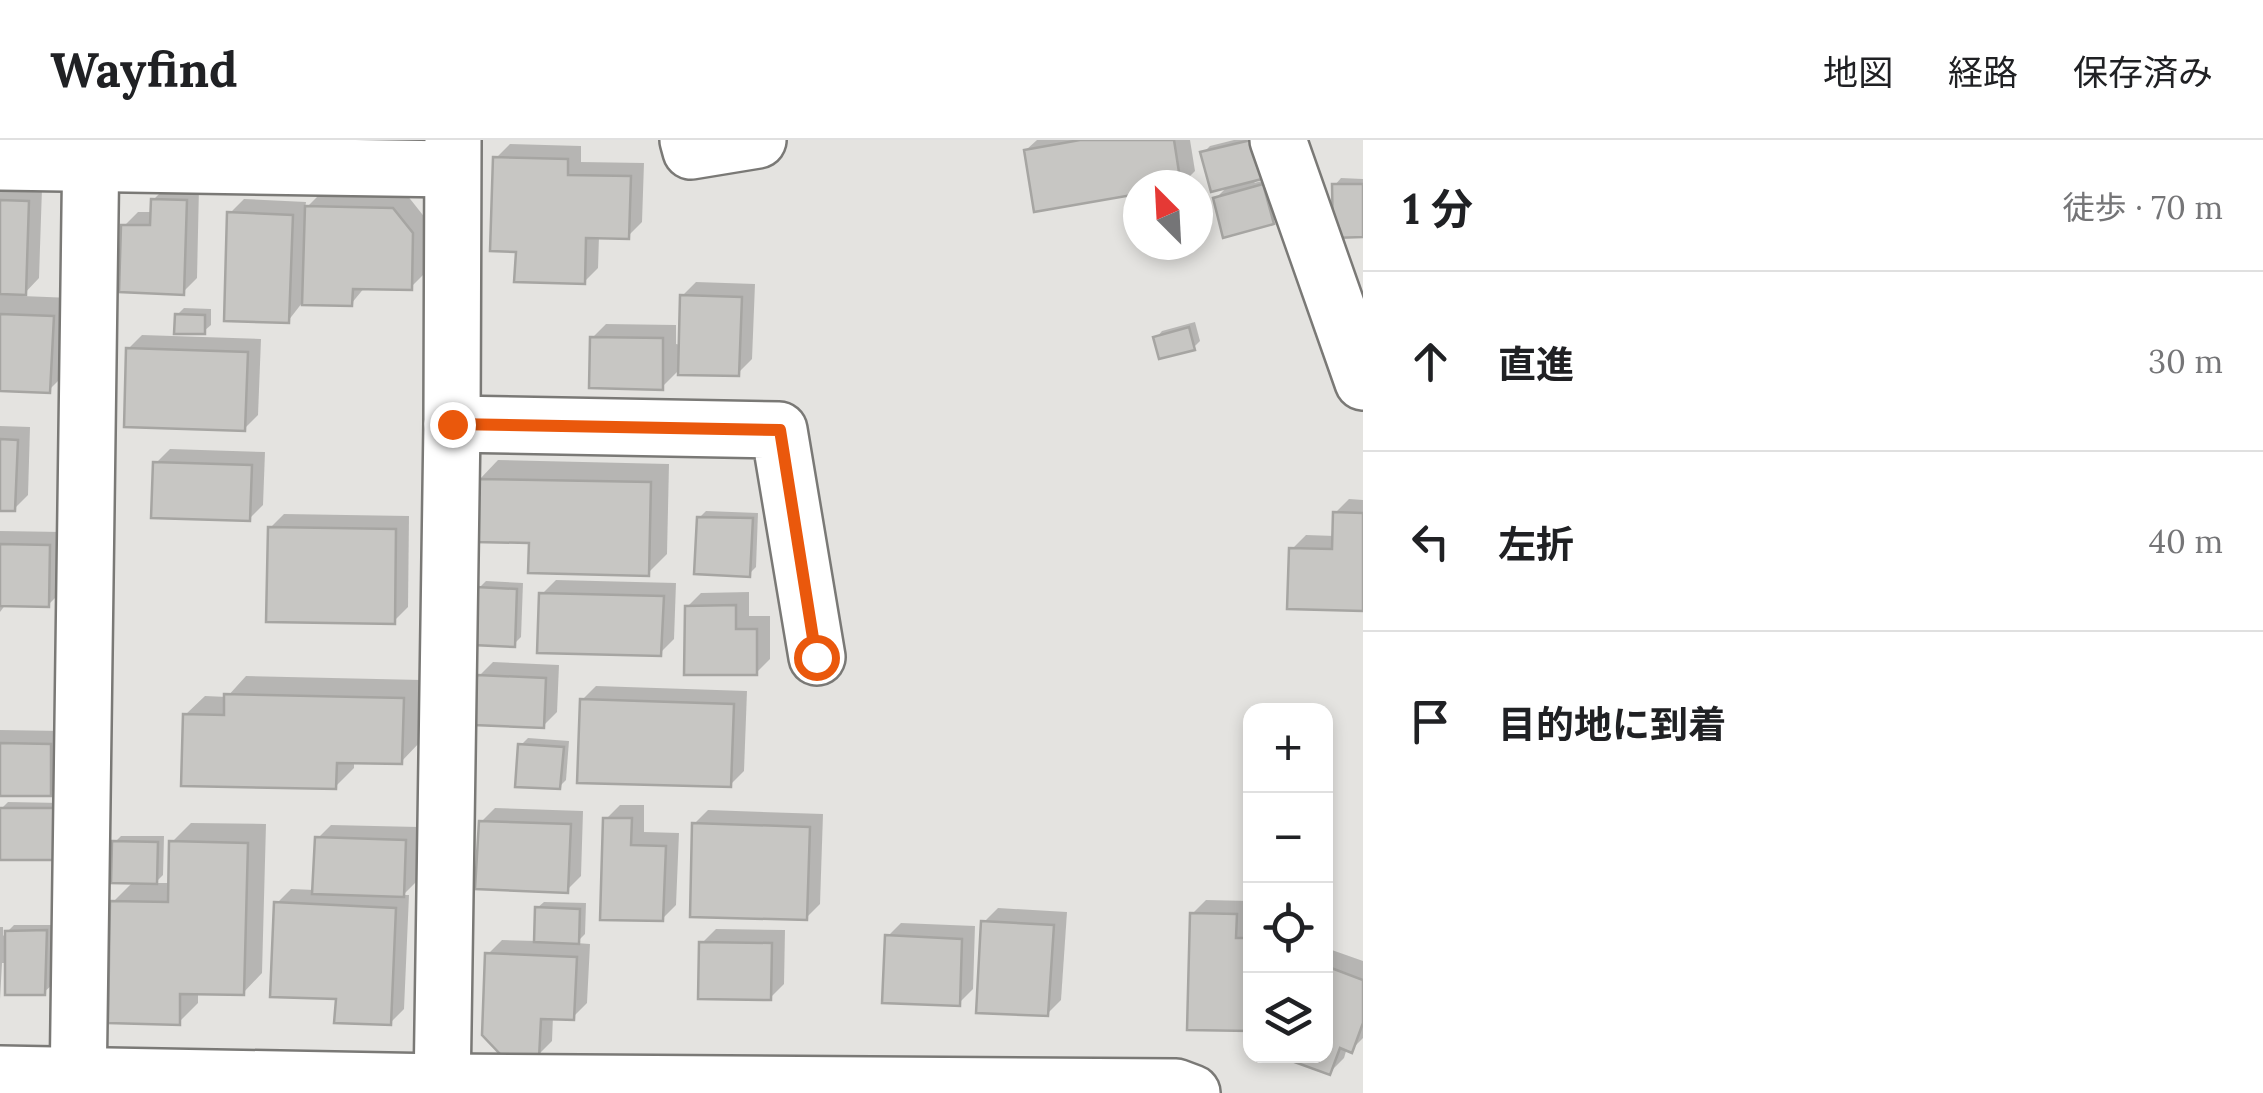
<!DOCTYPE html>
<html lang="ja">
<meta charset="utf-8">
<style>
body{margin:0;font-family:Lora,"Noto Sans JP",serif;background:#f6f6f6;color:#202124}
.controls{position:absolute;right:30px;bottom:30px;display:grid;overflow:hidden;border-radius:20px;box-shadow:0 5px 15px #0003}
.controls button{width:90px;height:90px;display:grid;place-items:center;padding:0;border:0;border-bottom:2px solid #e0e0e0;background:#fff;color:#202124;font:50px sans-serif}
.compass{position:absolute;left:1123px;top:30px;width:90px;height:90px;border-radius:50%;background:#fff;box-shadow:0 5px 15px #0003;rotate:336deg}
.stop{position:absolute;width:30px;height:30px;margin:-22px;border:8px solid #ea580c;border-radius:50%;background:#fff}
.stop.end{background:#ea580c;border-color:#fff;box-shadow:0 2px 10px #0008}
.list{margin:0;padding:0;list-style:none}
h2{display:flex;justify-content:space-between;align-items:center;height:130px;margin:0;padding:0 40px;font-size:42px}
h2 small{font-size:32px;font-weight:400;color:#757577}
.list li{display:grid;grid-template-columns:65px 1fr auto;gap:30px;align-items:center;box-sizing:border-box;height:180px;padding:0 40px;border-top:2px solid #e0e0e0}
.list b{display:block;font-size:38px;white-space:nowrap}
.list em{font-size:32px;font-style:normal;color:#757577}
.icon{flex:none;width:55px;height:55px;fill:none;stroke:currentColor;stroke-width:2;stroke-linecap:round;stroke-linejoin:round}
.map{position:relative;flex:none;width:1363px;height:953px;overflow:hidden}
header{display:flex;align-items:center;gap:60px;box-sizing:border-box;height:140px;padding:0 50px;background:#fff;border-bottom:2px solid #e0e0e0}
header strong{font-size:48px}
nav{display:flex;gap:55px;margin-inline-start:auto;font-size:35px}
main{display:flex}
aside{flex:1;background:#fff}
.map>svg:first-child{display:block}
</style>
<header>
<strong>Wayfind</strong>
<nav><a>地図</a><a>経路</a><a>保存済み</a></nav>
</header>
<main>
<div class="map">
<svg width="1363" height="953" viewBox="0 0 1363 953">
<rect width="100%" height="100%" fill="#e4e3e0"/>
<g fill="#0003">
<path d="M1037,0H1190L1195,31L1181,45H1138V52L1036,69L1026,10Z"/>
<path d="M1234,0H1259L1267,30L1254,43L1270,39L1279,75L1273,82L1215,59L1229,45L1203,13L1210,6Z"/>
<path d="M510,4L581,6V22L644,23L642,82L628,96H599L598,128L584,142L519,109L496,18Z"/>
<path d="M1341,38L1363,39V95L1335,45Z"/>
<path d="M167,46L199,47L197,138L183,152L124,86L138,72H153V60Z"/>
<path d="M0,47L42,48L39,138L22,156L72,158L68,231L49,250L0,248Z"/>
<path d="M321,53L407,55L426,79L425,133L411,147H365L351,164L302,163L288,181L230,73L244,59L306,62L305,69Z"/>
<path d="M696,142L755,144L752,219L738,233L680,229L662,247L592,198L606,184L676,185V204L681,205L682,156Z"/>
<path d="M184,168L211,169V185L204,191L177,175Z"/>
<path d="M1195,182L1200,201L1193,208L1156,198L1162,191Z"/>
<path d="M142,195L261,199L258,275L244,289L128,209Z"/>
<path d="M0,286L30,287L28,355L14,369L0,368Z"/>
<path d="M170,309L265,312L263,365L249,379L156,323Z"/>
<path d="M498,320L669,324L667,414L648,433L531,401L479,340Z"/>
<path d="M1349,359L1363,360V469L1292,409L1306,395L1335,396V373Z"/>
<path d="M706,371L758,373L756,427L749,434L699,378Z"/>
<path d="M284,374L409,376L408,467L394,481L270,388Z"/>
<path d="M0,391L63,392L62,451L48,465L6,464L0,472Z"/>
<path d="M556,440L676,443L674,499L660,513L542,454Z"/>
<path d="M486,441L523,443L521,497L514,504L479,448Z"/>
<path d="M749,452V476H770V519L756,533L687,467L701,453Z"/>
<path d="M493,522L559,525L557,572L543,586L479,536Z"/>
<path d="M246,536L422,540L420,602L401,622L354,621V628L335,647L185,575L205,556L227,557Z"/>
<path d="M596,546L747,551L744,631L730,645L582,560Z"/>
<path d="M0,590L64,591V640L50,654L0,653Z"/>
<path d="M528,598L569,601L566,640L559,647L521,605Z"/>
<path d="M8,662L62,663L61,710L1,669Z"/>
<path d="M620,665H644V692L679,693L676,765L662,779L606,679Z"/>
<path d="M495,668L583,671L581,736L567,750L481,682Z"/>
<path d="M708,670L823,674L820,764L806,778L694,684Z"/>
<path d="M191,683L266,684L262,833L243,853L198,852V863L179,882L113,762L134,741L115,702L121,696H164L163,735L155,743H171L172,702Z"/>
<path d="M331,685L419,687L417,741L403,755H409L404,869L390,883L338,857L277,763L291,749L315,750L317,699Z"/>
<path d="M1206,760L1250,761V889L1190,887L1192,774Z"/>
<path d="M544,762L586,763L585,794L576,803L590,804L587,863L573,877L553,876L552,901L538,915L488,814L502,800L536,801L537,768Z"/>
<path d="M998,768L1067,772L1061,860L1047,874L984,782Z"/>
<path d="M901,783L975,786L973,849L959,863L887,797Z"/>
<path d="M14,785H52L51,846L44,852L7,823H2L0,859V787H3V796Z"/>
<path d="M716,789L785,790L784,844L770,858L702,803Z"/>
<path d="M1329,809L1363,821V898L1351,910L1347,908L1344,918L1330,932L1285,916H1326V812Z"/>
</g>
<g fill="#c7c6c3" stroke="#a6a5a2" stroke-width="2.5">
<path d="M1080,0H1174L1181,45H1138V54L1034,72L1024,10Z"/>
<path d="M1251,0L1262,39L1211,52L1200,12Z"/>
<path d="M493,17L568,19V35L631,36L629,99L586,98L585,144L514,142L516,112L490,111Z"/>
<path d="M1263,44L1274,84L1223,98L1213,58Z"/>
<path d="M1332,44H1363V97L1333,98Z"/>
<path d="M151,59L187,60L184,155L119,152L121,85H150Z"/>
<path d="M0,60L29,61L26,155L0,154Z"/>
<path d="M305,66L393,68L413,93L412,150L353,149L352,166L302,165Z"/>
<path d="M227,72L293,75L289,183L224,181Z"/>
<path d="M680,155L742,157L739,236L678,235Z"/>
<path d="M0,174L54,176L50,253L0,251Z"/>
<path d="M175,174L205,175V194H174Z"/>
<path d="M1189,187L1195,210L1159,219L1153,197Z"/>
<path d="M590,197L663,198V250L589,248Z"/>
<path d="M126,208L248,212L245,291L124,287Z"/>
<path d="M0,299L18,300L15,371H0Z"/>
<path d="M153,322L252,325L250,381L151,378Z"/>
<path d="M476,339L651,342L649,436L528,433L529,403L475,402Z"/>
<path d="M1333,372L1363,373V471L1287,469L1289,408L1332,409Z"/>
<path d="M697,377L753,378L750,437L694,434Z"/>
<path d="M268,387L396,389L395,484L266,482Z"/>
<path d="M0,404L50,405L49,467L0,466Z"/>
<path d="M476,447L517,449L515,507L473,505Z"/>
<path d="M539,453L664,456L661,516L537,513Z"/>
<path d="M736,465V489H757V535H684L685,466Z"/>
<path d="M477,535L546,538L544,588L474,585Z"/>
<path d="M224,554L404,558L402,624L337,623L336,649L181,646L183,574L224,575Z"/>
<path d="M580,559L734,564L731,647L577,643Z"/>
<path d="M0,603L51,604V656H0Z"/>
<path d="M518,604L564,607L560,649L515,647Z"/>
<path d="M0,668H56L55,720H0Z"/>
<path d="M603,678H632L631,705L666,706L663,781L600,780Z"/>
<path d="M479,681L571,684L568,753L475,749Z"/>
<path d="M692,683L810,687L807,780L690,777Z"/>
<path d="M315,697L406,700L404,757L312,754Z"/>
<path d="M112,701L158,702L157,744L111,743Z"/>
<path d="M169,701L248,703L244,855L180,854V885L108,883L110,761L168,762Z"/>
<path d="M274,762L396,768L391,885L334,883L336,859L270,857Z"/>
<path d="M535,767L580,769L579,804L534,802Z"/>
<path d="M1190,773L1237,774L1236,798H1250V891L1187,890Z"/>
<path d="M981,781L1054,785L1048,876L976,873Z"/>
<path d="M47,790L45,855H5V791Z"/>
<path d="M885,795L962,799L960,866L882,863Z"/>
<path d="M699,802L772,803L771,860L698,859Z"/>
<path d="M485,813L577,817L574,880L541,879L539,918L502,916L482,895Z"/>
<path d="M1326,826L1363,840V883L1352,913L1340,908L1330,935L1278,916H1326Z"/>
</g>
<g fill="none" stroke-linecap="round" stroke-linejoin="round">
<g stroke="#7a7976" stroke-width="60">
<g id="minor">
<path d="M688,0L691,11L758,0"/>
<path d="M1278,0L1363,242"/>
<path d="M0,22L452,29"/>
<path d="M452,284L779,290L817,517"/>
<path d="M0,934L442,942L1176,947L1192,953"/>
<path d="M78,953L91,0"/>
<path d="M442,953L452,284L453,0"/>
</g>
</g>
<use href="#minor" stroke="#fff" stroke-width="55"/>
</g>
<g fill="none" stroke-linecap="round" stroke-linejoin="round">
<path stroke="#ea580c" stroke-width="12" d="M452,284L780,290L816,517"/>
</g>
</svg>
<div class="controls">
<button>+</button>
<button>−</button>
<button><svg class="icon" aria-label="locate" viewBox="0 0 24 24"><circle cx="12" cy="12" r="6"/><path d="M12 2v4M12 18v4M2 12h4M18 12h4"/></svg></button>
<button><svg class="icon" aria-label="layers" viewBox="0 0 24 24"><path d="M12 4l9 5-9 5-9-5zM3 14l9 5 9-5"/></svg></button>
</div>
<svg class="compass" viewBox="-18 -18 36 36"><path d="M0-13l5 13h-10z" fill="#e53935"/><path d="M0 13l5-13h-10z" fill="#757577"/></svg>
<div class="stop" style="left:816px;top:517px"></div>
<div class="stop end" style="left:452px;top:284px"></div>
</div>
<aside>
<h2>1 分<small>徒歩 · 70 m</small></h2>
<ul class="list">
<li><svg class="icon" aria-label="ahead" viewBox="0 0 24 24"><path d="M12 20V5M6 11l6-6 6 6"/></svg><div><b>直進</b></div><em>30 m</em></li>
<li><svg class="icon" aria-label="left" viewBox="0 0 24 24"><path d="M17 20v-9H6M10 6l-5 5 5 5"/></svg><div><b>左折</b></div><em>40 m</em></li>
<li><svg class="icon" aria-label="arrive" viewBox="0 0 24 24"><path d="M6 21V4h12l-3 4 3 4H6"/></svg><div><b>目的地に到着</b></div></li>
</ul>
</aside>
</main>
